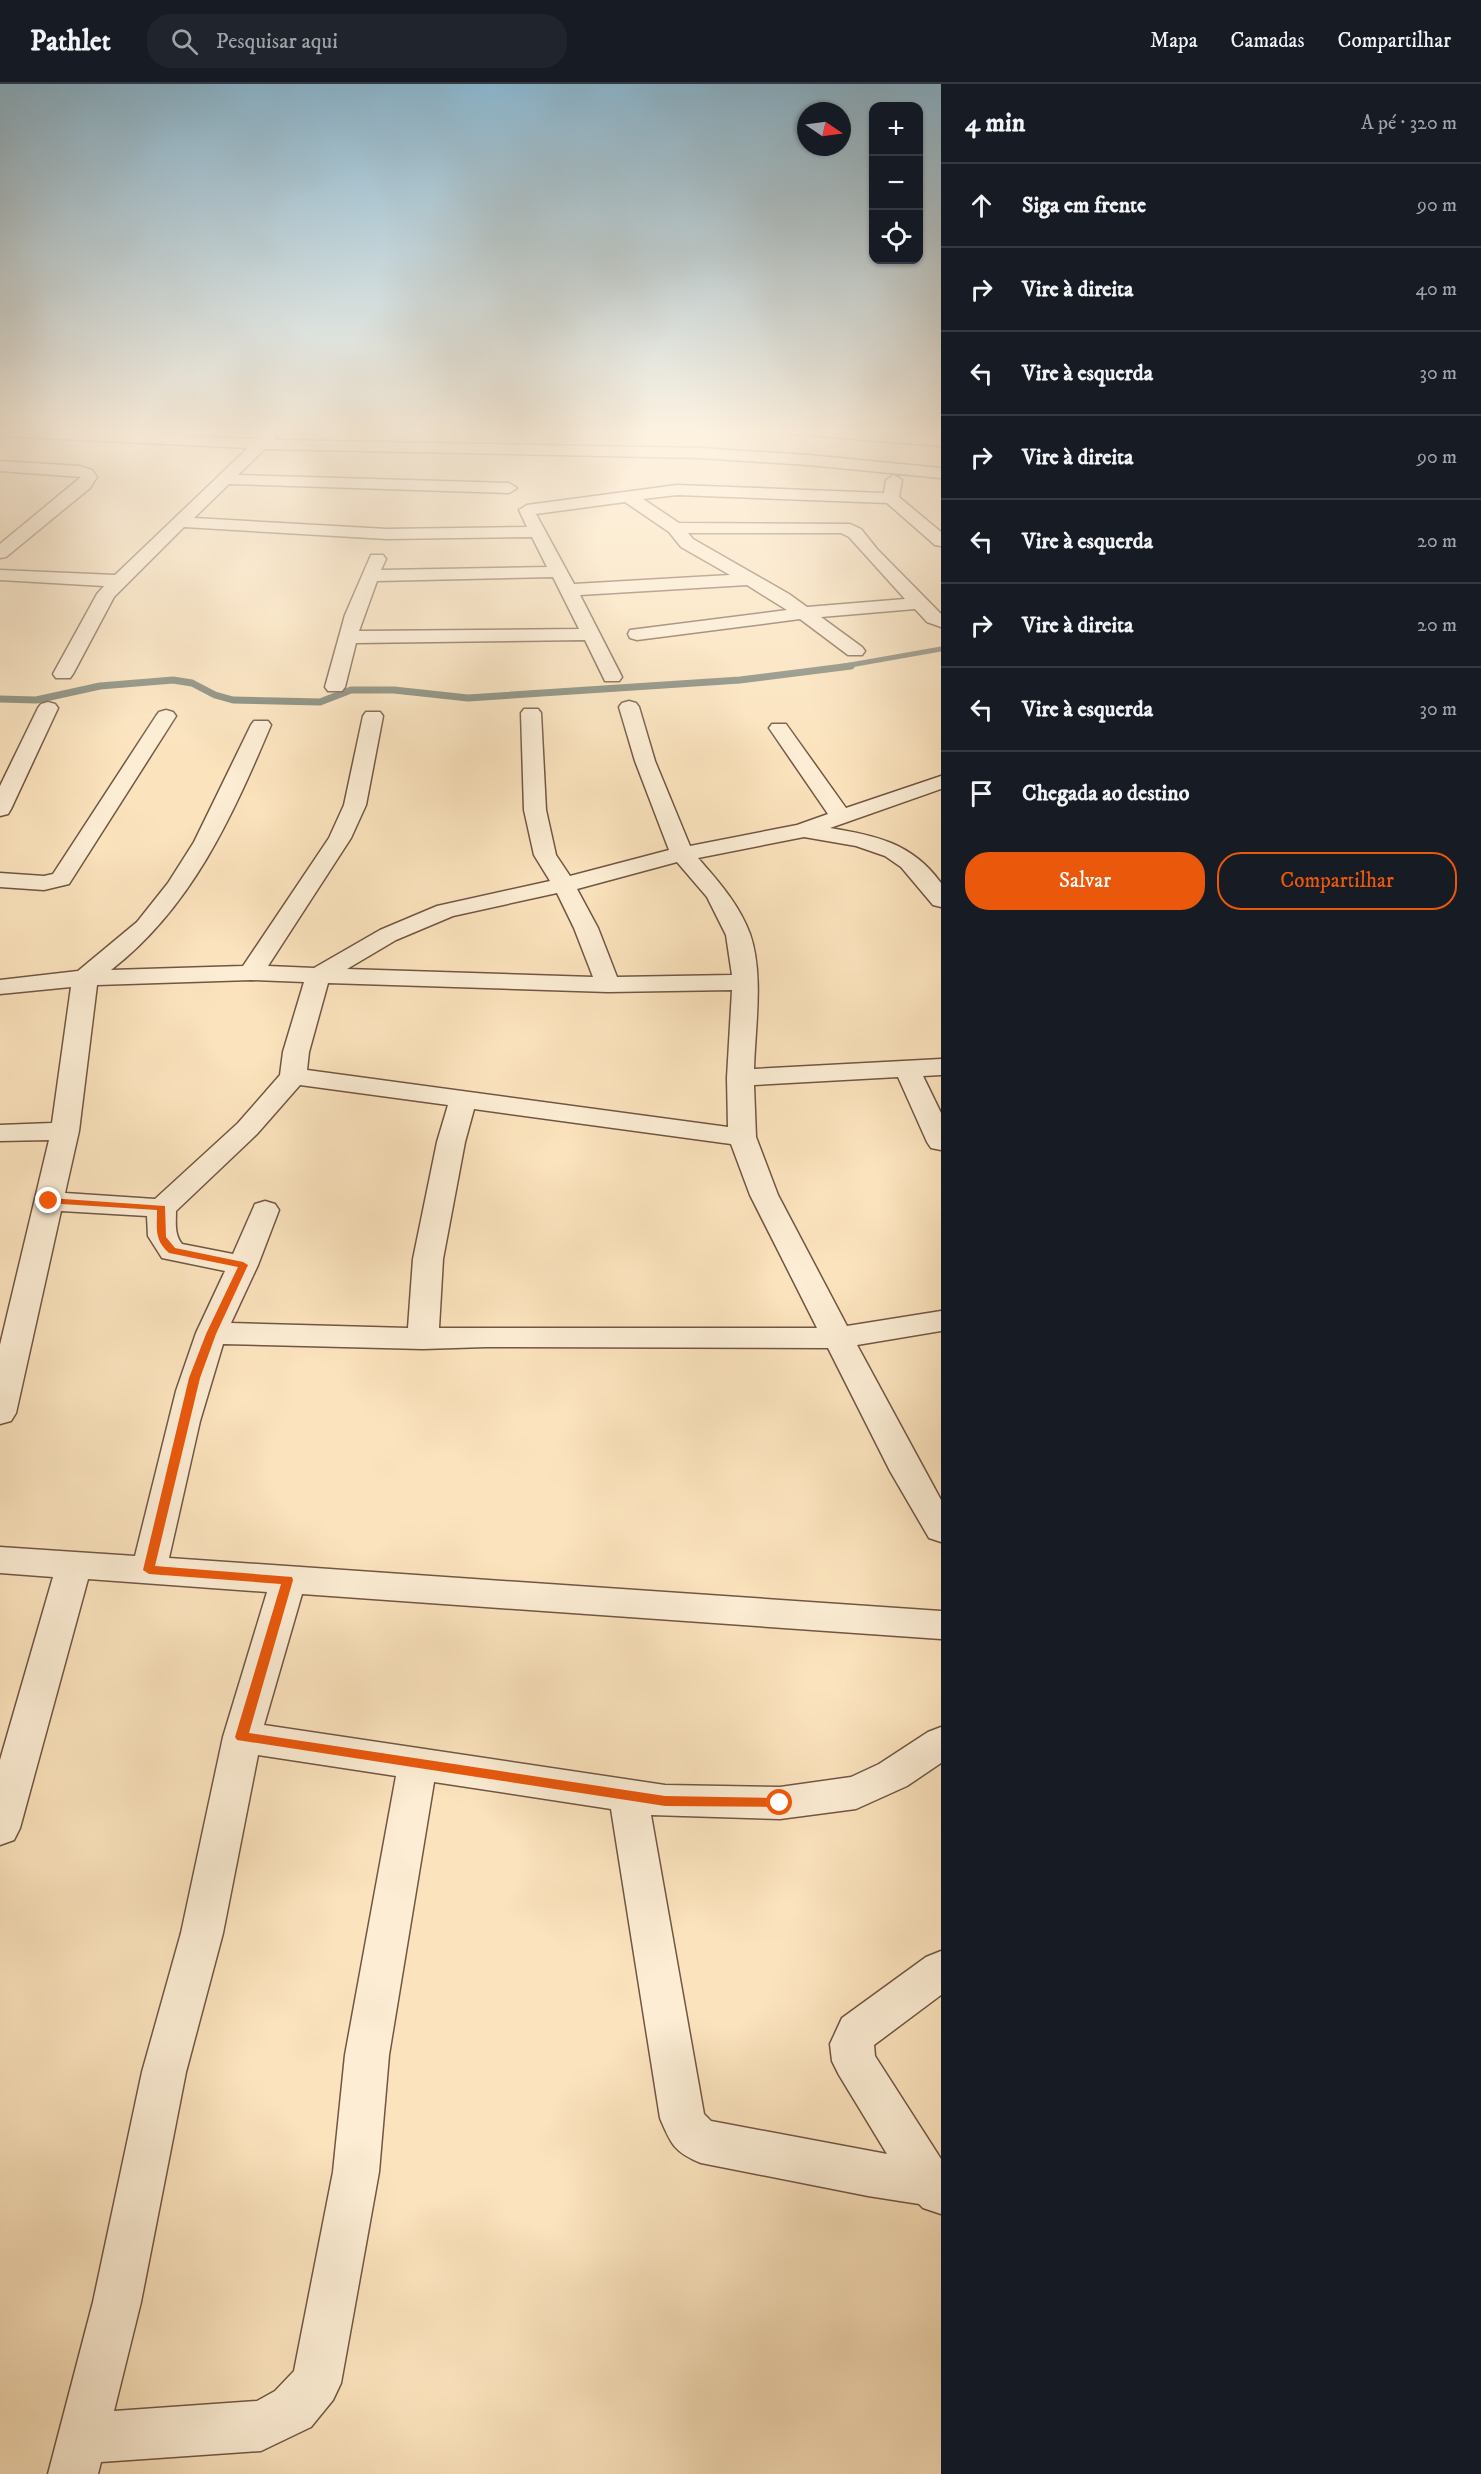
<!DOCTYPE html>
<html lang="pt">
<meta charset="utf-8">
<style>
body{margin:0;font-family:"IM FELL DW Pica",serif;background:#20242c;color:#f1f3f6}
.controls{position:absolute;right:18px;top:18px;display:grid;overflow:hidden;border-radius:12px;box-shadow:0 2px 4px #0004}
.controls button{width:54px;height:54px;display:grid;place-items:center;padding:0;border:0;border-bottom:2px solid #363941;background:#171b24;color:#f1f3f6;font:30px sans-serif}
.compass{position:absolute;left:797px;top:18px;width:54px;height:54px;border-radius:50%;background:#171b24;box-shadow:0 2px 4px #0004;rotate:103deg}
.stop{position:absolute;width:18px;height:18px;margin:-14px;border:4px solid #ea580c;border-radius:50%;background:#fff}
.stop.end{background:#ea580c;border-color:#fff;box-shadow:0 2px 6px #0008}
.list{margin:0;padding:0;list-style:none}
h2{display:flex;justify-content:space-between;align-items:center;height:78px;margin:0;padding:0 24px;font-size:26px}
h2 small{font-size:20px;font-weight:400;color:#9ea1a6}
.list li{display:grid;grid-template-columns:39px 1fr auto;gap:18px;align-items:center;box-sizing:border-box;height:84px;padding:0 24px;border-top:2px solid #363941}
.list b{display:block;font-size:22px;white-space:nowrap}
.list em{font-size:20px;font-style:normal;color:#9ea1a6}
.actions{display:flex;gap:12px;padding:18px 24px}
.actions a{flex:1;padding:14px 0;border:2px solid #ea580c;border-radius:24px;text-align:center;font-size:21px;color:#ea580c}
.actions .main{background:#ea580c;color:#fff}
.icon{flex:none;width:33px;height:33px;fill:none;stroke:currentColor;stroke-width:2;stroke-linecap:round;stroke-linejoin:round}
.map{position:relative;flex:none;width:941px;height:2390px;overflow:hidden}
header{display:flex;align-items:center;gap:36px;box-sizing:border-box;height:84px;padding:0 30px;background:#171b24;border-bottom:2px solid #363941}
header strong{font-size:28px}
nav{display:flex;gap:33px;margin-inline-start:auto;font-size:21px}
.search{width:420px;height:54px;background:#20242c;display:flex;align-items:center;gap:15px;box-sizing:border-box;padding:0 21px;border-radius:24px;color:#9ea1a6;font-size:22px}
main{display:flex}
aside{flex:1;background:#171b24}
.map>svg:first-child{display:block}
</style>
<header>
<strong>Pathlet</strong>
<div class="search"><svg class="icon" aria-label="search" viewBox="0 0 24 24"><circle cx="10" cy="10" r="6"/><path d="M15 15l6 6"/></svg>Pesquisar aqui</div>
<nav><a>Mapa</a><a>Camadas</a><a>Compartilhar</a></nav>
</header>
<main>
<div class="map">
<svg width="941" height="2390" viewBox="0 0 941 2390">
<rect width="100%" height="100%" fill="#fbe3bd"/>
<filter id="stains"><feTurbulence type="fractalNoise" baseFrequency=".00333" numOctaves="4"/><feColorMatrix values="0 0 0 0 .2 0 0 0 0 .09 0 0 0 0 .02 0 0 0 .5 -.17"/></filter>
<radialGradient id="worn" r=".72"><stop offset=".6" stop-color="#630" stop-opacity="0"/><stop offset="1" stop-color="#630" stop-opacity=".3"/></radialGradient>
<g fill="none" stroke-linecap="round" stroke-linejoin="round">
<path stroke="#7a8275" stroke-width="5" d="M839,583L941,565"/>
<path stroke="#7a8275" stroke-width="7" d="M0,615L36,616L100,602L173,596L192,599L215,611L233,616L320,618L351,606H394L468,614L740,596L851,582"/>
<g stroke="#715644" stroke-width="3">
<g id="street">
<path d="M0,344L257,355L264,349L269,347L277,352L274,356L700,364L808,371L941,384V394L808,381L700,374L265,365L238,391L509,399L517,404L509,409L229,400L194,434L387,445L527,443L519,426L527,421L677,401L884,409L886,396L894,391L902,396L899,413L941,448V462L935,461L887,419L677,411L643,415L679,439L850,440L861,445L877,465L941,530V543L927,538L915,525L821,533L862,563L865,567L862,571H848L800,535L637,556L630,554L628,550L630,546L787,526L747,501L580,511L622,593L619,597H605L585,556L356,559L345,603L342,607H328L325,603L345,531L371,471H383L386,475L381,486L547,483L532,453L387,455L184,443L114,513L73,590L70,594H56L53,590L97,510L104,502L0,496V486L115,491L248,364L0,352ZM625,418L669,448L681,463L730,491L574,500L536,430ZM688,449H841L849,453L905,515L807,523L789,510L693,455ZM553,493L579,545L359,547L377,497Z"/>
<path d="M774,344H839L941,352V362L781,349Z"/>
<path d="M0,377L79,382L92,386L97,393L90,404L6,473L0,474V460L81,393L0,387Z"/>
<path d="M629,617L636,619L639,623L655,677L690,762L797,741L828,730L769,644L772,640H786L846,724L941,692V705L830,744C877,752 912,759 941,799V823L933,821L901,783L885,772L856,762L804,753L698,774C718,797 739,820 750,850C764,890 755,944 754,985L941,975V991L923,992L941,1029V1066L931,1064L927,1058L898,993L754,1001L756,1053L778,1111L847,1242L941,1227V1247L857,1261L941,1416V1458L929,1454L890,1387L828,1264L486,1263L423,1265L223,1260L200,1337L169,1474L941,1527V1555L302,1510L264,1641L665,1701L780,1703L851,1693L879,1680L928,1648L941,1643V1679L907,1702L856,1725L780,1735L651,1731L704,2030L711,2037L887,2070L839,1991L832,1977L830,1960L842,1934L926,1873L941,1867V1911L874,1961L875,1972L941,2075V2130L923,2124L919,2120L868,2112L701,2079C674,2068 671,2060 660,2034L611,1725L434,1698L389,1971L379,2088L341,2299L333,2316L311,2343L261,2367L101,2378L98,2390H48L93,2218L142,1988L181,1849L223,1653L267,1508L88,1495L20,1744L14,1756L0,1761V1676L53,1493L0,1489V1463L135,1472L176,1307L196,1249L225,1187L162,1174L148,1152L147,1132L61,1127L16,1329L11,1337L0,1340V1261L49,1056L0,1057V1041L52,1039L71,903L0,910V896L78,887L137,838L168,799L194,758L251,641L254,637H268L271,641C232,733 192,823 111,886L243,882L329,754L344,721L363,632L366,628H380L383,632L366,721L351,754L268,882L314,884L380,846L437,822L550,797L534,771L524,726L521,629L524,625H538L541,629L546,726L556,771L570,792L669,766L635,677L619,623L622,619ZM677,778L707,813L726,851L732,891L617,893L598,844L577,805ZM557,809L574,844L593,893L347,885L396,856L453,832ZM251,896L304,898L283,968L280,991L238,1039L155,1115L65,1109L79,1047L97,901ZM328,899L608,908L732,906L727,994L728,1043L307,986L309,968ZM300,1001L448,1021L437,1058L413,1175L408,1244L231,1239L258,1181L279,1126L275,1120L265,1117L255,1120L233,1170L182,1160C174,1150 176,1138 176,1127L257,1050ZM474,1025L731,1060L750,1111L817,1244H439L443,1175L465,1058ZM258,1671L396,1692L345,1971L333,2088L294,2287L275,2307L257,2317L114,2327L141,2218L186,1988L223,1849Z"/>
<path d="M48,618L55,620L58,624L11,725L8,730L0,732V702L38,624L41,620Z"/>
<path d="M166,626L173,628L176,632L69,800L44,806L0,803V789L44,792L53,790L156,632L159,628Z"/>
</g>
</g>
<use href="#street" fill="#fcedd4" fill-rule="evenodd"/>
</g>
<linearGradient id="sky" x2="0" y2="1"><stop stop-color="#8bb8d2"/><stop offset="0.51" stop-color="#fdf2e1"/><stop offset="1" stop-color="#fdf2e1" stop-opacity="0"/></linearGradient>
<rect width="941" height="679" fill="url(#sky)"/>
<path fill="#ea580c" d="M49,1114L165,1122L166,1153L175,1164L243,1178L248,1181L216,1250L200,1294L155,1482L292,1493L293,1496L249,1649L665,1712L780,1714L786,1719L784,1723L665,1722L237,1656L235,1653L281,1500L149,1490L143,1486L189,1294L206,1250L238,1183L169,1169C154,1156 157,1145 157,1126L45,1119L44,1117Z"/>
<rect width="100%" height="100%" filter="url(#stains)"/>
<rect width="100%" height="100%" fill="url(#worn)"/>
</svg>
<div class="controls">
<button>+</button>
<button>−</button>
<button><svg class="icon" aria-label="locate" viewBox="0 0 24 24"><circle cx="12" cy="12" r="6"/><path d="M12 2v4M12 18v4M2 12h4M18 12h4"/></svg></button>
</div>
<svg class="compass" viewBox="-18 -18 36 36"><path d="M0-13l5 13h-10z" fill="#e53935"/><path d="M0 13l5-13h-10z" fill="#9ea1a6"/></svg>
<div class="stop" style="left:780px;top:1719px"></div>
<div class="stop end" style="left:49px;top:1117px"></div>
</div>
<aside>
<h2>4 min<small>A pé · 320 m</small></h2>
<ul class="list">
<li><svg class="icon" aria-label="ahead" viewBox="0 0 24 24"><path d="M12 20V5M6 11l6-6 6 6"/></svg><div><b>Siga em frente</b></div><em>90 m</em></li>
<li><svg class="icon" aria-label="right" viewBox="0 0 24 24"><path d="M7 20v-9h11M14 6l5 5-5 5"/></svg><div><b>Vire à direita</b></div><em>40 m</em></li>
<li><svg class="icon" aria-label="left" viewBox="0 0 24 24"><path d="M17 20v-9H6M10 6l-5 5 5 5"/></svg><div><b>Vire à esquerda</b></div><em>30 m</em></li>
<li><svg class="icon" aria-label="right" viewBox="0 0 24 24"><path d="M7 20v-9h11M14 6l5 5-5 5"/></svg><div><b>Vire à direita</b></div><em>90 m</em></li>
<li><svg class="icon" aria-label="left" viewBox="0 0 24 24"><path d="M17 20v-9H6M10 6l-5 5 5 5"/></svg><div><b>Vire à esquerda</b></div><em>20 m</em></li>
<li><svg class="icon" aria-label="right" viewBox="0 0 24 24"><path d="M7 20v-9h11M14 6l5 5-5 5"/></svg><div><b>Vire à direita</b></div><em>20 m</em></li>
<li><svg class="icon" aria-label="left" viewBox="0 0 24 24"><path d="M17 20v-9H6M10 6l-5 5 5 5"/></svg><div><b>Vire à esquerda</b></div><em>30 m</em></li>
<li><svg class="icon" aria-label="arrive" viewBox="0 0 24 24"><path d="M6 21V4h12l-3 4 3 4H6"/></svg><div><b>Chegada ao destino</b></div></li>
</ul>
<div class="actions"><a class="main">Salvar</a><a>Compartilhar</a></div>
</aside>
</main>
